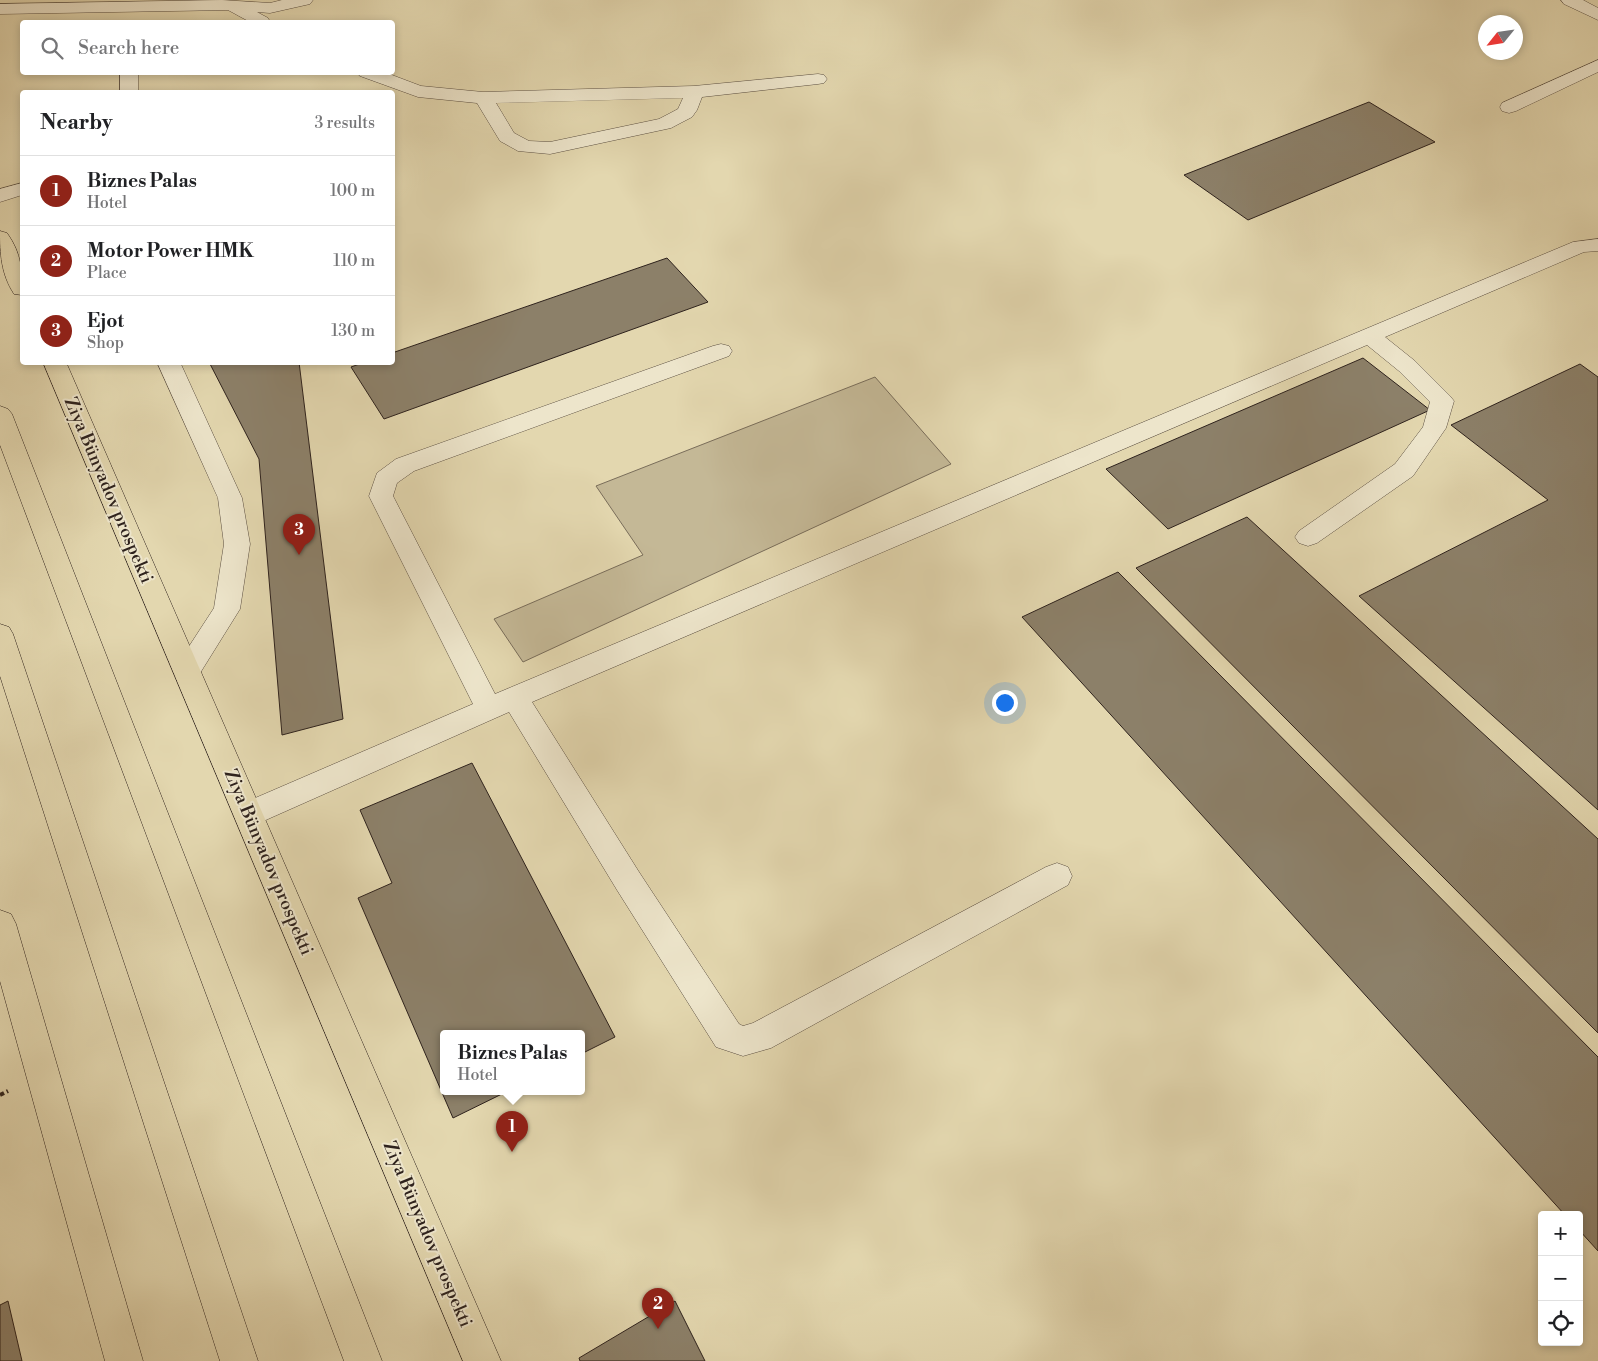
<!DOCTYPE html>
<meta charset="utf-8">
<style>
body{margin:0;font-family:"Libre Bodoni",serif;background:#f2f2f2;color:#202124}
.controls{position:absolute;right:15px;bottom:15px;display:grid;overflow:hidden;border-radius:5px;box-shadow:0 2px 8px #0003}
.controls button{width:45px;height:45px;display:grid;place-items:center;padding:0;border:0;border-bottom:1px solid #e0e0e0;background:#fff;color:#202124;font:25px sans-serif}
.compass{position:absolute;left:1478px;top:15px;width:45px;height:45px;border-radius:50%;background:#fff;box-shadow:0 2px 8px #0003;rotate:240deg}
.you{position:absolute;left:1004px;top:702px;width:18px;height:18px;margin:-12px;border:4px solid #fff;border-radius:50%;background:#1a73e8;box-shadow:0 0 0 8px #1a73e833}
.badge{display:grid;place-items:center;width:32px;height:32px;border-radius:50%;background:#8f2418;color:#fff;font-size:16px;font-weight:700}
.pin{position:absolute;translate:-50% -41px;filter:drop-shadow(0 1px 2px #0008)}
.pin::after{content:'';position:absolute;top:26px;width:18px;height:15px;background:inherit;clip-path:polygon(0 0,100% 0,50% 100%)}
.popup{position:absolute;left:440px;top:1030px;width:145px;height:65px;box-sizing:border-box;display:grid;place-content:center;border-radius:5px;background:#fff;filter:drop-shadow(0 1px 4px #0005);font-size:16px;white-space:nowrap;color:#757577}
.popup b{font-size:19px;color:#202124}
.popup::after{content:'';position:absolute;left:50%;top:100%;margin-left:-10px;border:10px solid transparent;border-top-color:#fff}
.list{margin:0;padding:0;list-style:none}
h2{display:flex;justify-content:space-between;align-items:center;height:65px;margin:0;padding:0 20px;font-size:21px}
h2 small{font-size:16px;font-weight:400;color:#757577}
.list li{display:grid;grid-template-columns:32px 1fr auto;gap:15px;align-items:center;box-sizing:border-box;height:70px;padding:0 20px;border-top:1px solid #e0e0e0}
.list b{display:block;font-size:19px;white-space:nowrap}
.list p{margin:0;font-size:16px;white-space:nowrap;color:#757577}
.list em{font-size:16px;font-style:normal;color:#757577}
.icon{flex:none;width:28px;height:28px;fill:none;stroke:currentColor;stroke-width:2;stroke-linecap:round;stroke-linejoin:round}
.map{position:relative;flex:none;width:1598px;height:1361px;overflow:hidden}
.search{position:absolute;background:#fff;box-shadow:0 2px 8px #0003;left:20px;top:20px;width:375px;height:55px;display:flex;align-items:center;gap:12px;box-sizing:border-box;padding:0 18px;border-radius:5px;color:#757577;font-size:19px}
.panel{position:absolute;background:#fff;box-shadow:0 2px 8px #0003;left:20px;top:90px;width:375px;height:275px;border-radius:5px}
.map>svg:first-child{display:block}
</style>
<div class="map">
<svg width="1598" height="1361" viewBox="0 0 1598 1361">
<rect width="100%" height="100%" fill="#e3d7af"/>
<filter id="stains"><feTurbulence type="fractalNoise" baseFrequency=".004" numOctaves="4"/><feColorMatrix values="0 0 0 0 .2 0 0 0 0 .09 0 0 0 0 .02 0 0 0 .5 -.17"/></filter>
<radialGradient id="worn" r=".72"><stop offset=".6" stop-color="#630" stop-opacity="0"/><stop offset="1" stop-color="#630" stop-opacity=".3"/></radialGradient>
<path fill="#c4b896" stroke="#796d5a" d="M875,377L951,464L523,662L494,619L643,555L596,486Z"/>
<g fill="#8c8069" stroke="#2e221d">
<path d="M1369,102L1435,142L1248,220L1184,175Z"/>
<path d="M667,258L708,302L384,419L351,367L365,362H392V353Z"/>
<path d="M1363,358L1430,410L1168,529L1106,469Z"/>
<path d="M209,362H299L343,719L282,735L259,459Z"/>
<path d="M1580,364L1598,377V810L1359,596L1548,500L1451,425Z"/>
<path d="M1247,517L1598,839V1033L1136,568Z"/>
<path d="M1118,572L1598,1057V1251L1579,1230V1215H1565L1022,617Z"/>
<path d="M472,763L615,1037L581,1054V1033H443V1091H508L453,1118L358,898L392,883L360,810Z"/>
<path d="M8,1301L22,1361H0V1305Z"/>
<path d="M675,1301L705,1361H580L579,1358Z"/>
</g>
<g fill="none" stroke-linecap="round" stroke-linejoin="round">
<g stroke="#5b4f42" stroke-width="1">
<g id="minor">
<path d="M222,0L270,3L282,0H313L310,4L270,13L257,12L268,18L270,22H250L228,10L0,14V4Z"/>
<path d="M1561,0H1583L1598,8V20L1564,4Z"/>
<path d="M1598,60V72L1516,111L1509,113L1502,111L1500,107L1502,103Z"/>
<rect x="120" y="72" width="18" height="20"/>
<path d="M357,72H384L421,86L483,92L694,86L818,74L824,75L827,79L824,83L818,84L702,97L697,110L692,117L671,128L550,154L518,151L500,141L477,103L418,97L360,76ZM683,98L678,109L659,119L550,142L529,141L514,133L496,103Z"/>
<path d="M22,183V195L0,202V189Z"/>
<path d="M1598,239V251L1584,252L1385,337L1415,361L1450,396L1454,401L1446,428L1413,476L1317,543L1308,546L1299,543L1295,537L1299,531L1395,464L1423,427L1430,402L1399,371L1367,345L532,702L639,872L739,1024L743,1026L753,1023L1046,867L1057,863L1068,867L1072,876L1068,885L771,1048L743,1056L716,1047L617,890L509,712L259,823L249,826L239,823L234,814L239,805L473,704L369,496L377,473L396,459L713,346L721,344L729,346L732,351L729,356L414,471L397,483L393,496L495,694L1573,242Z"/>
<path d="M157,362H180L242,498L250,544L240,609L197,678L187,682L177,678L173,671L214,608L224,544L218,498Z"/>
</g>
</g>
<g stroke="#2e221d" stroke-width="1">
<g id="major">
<path d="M0,231L7,233C22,254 22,271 22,295L14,294C1,274 0,254 0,231Z"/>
<path d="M43,362H66L501,1361H463Z"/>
<path d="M0,406L8,409L12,414L382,1361H344L0,445Z"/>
<path d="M0,624L9,627L13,634L258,1361H220L0,676Z"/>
<path d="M0,910L11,914L16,924L143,1361H105L0,981Z"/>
</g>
</g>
<path stroke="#2e221d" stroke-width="4" stroke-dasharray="4.5 3" stroke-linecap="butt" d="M0,1095L8,1091"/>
<use href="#minor" fill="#ede5cb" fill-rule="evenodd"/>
<use href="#major" fill="#e3d7af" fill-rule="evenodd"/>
</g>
<g text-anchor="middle" stroke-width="4" stroke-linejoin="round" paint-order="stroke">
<g font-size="18" fill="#2e221d" stroke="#ede5cb">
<text transform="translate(109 490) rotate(67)" y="6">Ziya Bünyadov prospekti</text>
<text transform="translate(269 862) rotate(67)" y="6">Ziya Bünyadov prospekti</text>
<text transform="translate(428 1234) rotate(67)" y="6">Ziya Bünyadov prospekti</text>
</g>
</g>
<rect width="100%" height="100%" filter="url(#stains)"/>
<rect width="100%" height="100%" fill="url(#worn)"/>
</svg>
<div class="controls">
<button>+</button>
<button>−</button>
<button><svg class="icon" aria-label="locate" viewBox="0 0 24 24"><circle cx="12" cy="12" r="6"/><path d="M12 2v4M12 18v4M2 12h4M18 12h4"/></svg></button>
</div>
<svg class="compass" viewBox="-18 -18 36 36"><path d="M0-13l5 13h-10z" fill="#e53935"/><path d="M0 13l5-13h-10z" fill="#757577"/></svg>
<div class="you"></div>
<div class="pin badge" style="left:512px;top:1152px">1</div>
<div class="popup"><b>Biznes Palas</b>Hotel</div>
<div class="pin badge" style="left:658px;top:1329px">2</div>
<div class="pin badge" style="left:299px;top:555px">3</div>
<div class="search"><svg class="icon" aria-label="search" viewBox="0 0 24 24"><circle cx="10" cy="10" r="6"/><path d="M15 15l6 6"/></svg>Search here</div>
<section class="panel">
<h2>Nearby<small>3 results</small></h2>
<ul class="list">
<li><span class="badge">1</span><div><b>Biznes Palas</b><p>Hotel</p></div><em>100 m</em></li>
<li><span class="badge">2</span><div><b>Motor Power HMK</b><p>Place</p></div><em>110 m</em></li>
<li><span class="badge">3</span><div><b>Ejot</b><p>Shop</p></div><em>130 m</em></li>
</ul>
</section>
</div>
